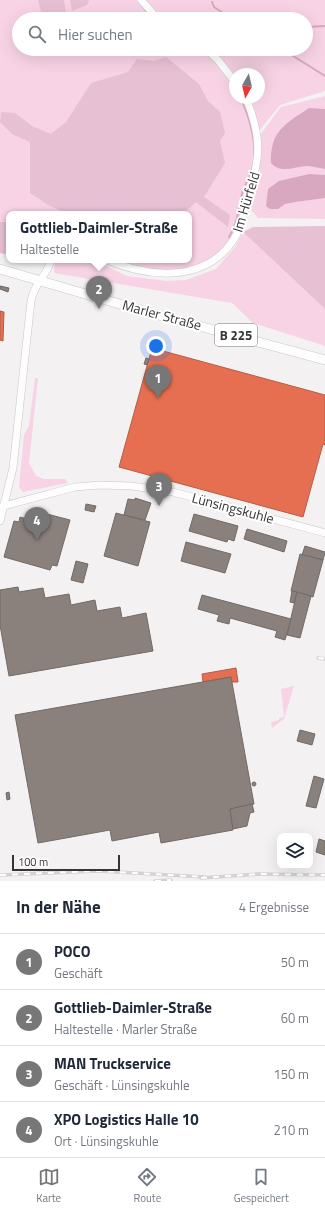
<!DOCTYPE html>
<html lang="de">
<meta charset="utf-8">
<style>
body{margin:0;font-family:"Titillium Web",sans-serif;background:#f2f2f3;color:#1f2937}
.controls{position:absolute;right:12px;bottom:12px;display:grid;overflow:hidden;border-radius:8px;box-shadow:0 4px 16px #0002}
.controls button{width:36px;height:36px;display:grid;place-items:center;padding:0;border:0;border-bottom:1px solid #e0e1e3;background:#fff;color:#1f2937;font:20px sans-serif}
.compass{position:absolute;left:229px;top:68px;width:36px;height:36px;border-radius:50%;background:#fff;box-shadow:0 4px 16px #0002;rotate:188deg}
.scale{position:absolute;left:12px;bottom:10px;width:108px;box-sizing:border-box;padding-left:4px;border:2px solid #363535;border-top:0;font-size:11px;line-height:14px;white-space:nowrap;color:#363535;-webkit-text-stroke:3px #fff;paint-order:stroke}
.you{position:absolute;left:156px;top:346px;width:14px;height:14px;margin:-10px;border:3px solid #fff;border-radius:50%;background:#1a73e8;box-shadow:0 0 0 6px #1a73e833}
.badge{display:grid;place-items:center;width:26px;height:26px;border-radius:50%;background:#787777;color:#fff;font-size:13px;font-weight:700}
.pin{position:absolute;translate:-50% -33px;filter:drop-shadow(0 1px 2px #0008)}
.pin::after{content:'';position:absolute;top:21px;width:14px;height:12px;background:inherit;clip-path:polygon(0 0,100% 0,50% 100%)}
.popup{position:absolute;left:6px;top:211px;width:186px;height:52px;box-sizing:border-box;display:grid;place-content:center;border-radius:8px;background:#fff;filter:drop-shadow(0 1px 3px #0005);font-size:13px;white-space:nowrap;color:#747a83}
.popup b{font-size:15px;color:#1f2937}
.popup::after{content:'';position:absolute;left:50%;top:100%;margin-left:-8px;border:8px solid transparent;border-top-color:#fff}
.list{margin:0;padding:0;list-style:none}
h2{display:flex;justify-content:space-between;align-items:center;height:52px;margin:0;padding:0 16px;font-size:17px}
h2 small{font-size:13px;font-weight:400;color:#747a83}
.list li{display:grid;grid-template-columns:26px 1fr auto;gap:12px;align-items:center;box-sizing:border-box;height:56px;padding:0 16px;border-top:1px solid #e0e1e3}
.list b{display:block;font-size:15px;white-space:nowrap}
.list p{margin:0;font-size:13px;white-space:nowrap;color:#747a83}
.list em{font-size:13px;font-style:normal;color:#747a83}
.icon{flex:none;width:22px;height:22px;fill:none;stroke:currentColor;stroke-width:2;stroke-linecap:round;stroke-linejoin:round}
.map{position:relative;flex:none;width:325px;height:881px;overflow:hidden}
.search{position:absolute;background:#fff;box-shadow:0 4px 16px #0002;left:12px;right:12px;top:12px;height:44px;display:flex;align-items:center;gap:10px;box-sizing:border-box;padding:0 14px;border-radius:22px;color:#747a83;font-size:15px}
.sheet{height:276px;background:#fff}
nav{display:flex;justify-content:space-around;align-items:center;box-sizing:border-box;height:56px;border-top:1px solid #e0e1e3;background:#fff;font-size:11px;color:#747a83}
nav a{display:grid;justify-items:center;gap:2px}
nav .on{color:#787777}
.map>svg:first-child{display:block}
</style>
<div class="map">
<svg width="325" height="881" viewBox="0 0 325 881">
<rect width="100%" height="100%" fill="#f4f1f2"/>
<g fill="#f8d3e5">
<path d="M0,0H140L156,19H19V49H202L220,64L235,84V98H242L249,116L255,145L252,180L242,203L239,223L227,244L215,258L179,271L132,267L112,260H189V214H9V221L0,222Z"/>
<path d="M145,0H325V91L280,105L259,131L251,98H259V74H235L211,49H306V19H166Z"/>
<path d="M325,96V219L258,218L251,210L260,175V135L281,107Z"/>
<path d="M243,232L325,309V346L253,323L232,303L54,273L55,260H94L127,276L167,281L186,280L216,269L235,247Z"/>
<path d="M35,378H38L29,463L36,476L44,479H65L68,483L23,492L19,487L24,435L29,426Z"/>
<path d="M294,686L284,719L272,728L271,722L279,720V718L284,717L281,689Z"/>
</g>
<g fill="#e7c0d4">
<path d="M38,0H64L66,13L58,19H43Z"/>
<path d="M70,0H89L87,5L72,11Z"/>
<path d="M166,57L199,84L208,101L220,112L225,133L220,141L225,163L204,197L230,215L228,227L196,202L183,214H68L48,205L30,193V142L12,134L0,122L1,112L15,113L32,126L51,134L66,122L91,83L128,72L137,59L154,61Z"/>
<path d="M0,222H9V255L0,253Z"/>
<path d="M325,226V309L243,232L253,227Z"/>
</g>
<g fill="#d8a8c0">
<path d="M309,108L325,109V169C319,168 312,166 306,166C293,167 281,174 271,163C270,131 285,124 309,108Z"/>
<path d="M309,174L325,175V198L295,202L285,204L278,209H270L266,206L268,189L279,181Z"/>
</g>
<g fill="#e76f51" stroke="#b25e49">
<path d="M0,311L4,312L3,341L0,340Z"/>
<path d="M152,348L325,395V445L323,444L303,517L119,467Z"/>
<path d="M236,668L238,682H232L231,677L203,682L202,674Z"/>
</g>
<g fill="#8a817c" stroke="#716a67">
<path d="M0,286L9,288L8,292L0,289Z"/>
<path d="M146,358L149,359L147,365L144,364Z"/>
<path d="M135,498L151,503L145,520L124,515L128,499L135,500Z"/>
<path d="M86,504L96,506L94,512L85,510Z"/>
<path d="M43,513L70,520L57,566L52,565L50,570L4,557L14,521L19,522L20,517L30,520L32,515L42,518Z"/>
<path d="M116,513L150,522L138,566L104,556Z"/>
<path d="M194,514L238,526L234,541L228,539L227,542L189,531Z"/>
<path d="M247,529L287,541L284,552L244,539Z"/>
<path d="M186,542L231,554L225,573L181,561Z"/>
<path d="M305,546L325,552L323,560L302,555Z"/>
<path d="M300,554L323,560L313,597L291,591Z"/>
<path d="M76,561L88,564L83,583L71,580Z"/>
<path d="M18,587L19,592L43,588L45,598L69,594L71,605L95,600L97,611L120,607L122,618L146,613L153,651L9,676L0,625V590Z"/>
<path d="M292,591L297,592L294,603L290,602Z"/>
<path d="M297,592L311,596L300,638L287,635Z"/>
<path d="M202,595L291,619L285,640L275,637L277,631L230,618L229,624L217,621L219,615L198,609Z"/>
<path d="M231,677L254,804L230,809L233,830L161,843L159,832L112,841L110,830L38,843L15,715Z"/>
<path d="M300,730L315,734L312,745L297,741Z"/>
<path d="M314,776L324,779L316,808L306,806Z"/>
<circle cx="254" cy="784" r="2"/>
<path d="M9,792L10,799L7,800L6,793Z"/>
<path d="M252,804L254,812L250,813L247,826L233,829L230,809Z"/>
<path d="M319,839L325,841V855L316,852Z"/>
</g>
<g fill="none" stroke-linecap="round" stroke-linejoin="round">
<g stroke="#d8a8c0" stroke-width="2">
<path d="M212,2L214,7L232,19"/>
<path d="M143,7L151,16"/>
<path d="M306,27L325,26"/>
<path d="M200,49L205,53"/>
<path d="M282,49L325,76"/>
<path d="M229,237C238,223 238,210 242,194C244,185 249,179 252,171C259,148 250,119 241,98"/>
</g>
<g stroke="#c9c6c7" stroke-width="8">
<g id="minor">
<path d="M141,0L158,19"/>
<path d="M206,49L218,60L235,82"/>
<path d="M107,260C150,278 206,283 234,239C241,228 244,215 247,202C260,159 263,140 246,98"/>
<path d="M0,507L75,487L100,485L132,486L173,492L325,533"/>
<path d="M0,521L13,468L31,301C35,281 46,278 51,260"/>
</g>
</g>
<g stroke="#c9c6c7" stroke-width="10">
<path id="major" d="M0,269L147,312L325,360"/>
</g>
<use href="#minor" stroke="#fdfdfd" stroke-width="7"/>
<use href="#major" stroke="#fdfdfd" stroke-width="9"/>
<g stroke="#d4d2d3" stroke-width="3.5">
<g id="rail">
<path d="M318,658L325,659"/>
<path d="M0,875L99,871L205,877"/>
<path d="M201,878L258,874L325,875"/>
<path d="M155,881L171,880"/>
</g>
</g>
<use href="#rail" stroke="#fff" stroke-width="2" stroke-dasharray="6" stroke-linecap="butt"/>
</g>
<g text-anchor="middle" stroke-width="4" stroke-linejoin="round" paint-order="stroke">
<rect fill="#fff" stroke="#727272" stroke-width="1" x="215" y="324" width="42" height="22" rx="3"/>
<g font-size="13" font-weight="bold" fill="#363535">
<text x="236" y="340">B 225</text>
</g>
<g font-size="14" fill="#363535" stroke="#fff">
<text transform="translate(246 202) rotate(-73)" y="5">Im Hürfeld</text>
<text transform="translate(162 315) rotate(15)" y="5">Marler Straße</text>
<text transform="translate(233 508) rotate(15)" y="5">Lünsingskuhle</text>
</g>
</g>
</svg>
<div class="controls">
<button><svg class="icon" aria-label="layers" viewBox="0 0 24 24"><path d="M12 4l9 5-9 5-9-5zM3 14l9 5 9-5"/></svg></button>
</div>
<svg class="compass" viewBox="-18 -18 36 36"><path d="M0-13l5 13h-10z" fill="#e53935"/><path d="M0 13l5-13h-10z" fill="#747a83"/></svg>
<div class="scale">100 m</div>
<div class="you"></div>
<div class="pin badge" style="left:158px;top:398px">1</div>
<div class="pin badge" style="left:99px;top:309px">2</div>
<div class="popup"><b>Gottlieb-Daimler-Straße</b>Haltestelle</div>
<div class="pin badge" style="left:159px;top:506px">3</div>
<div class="pin badge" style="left:37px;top:540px">4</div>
<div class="search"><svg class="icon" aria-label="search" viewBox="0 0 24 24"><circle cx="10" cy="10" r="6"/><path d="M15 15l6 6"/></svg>Hier suchen</div>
</div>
<section class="sheet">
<h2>In der Nähe<small>4 Ergebnisse</small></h2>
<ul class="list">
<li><span class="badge">1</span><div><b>POCO</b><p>Geschäft</p></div><em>50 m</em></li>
<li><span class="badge">2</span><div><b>Gottlieb-Daimler-Straße</b><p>Haltestelle · Marler Straße</p></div><em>60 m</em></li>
<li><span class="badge">3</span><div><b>MAN Truckservice</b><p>Geschäft · Lünsingskuhle</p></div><em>150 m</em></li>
<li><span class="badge">4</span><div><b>XPO Logistics Halle 10</b><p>Ort · Lünsingskuhle</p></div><em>210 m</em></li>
</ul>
</section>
<nav>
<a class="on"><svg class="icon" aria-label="map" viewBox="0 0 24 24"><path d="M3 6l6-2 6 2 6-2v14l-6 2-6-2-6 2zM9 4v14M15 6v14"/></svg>Karte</a>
<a><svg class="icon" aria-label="directions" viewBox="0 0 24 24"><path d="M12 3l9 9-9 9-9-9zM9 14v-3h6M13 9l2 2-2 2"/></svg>Route</a>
<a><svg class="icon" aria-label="saved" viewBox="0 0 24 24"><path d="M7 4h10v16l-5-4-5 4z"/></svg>Gespeichert</a>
</nav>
